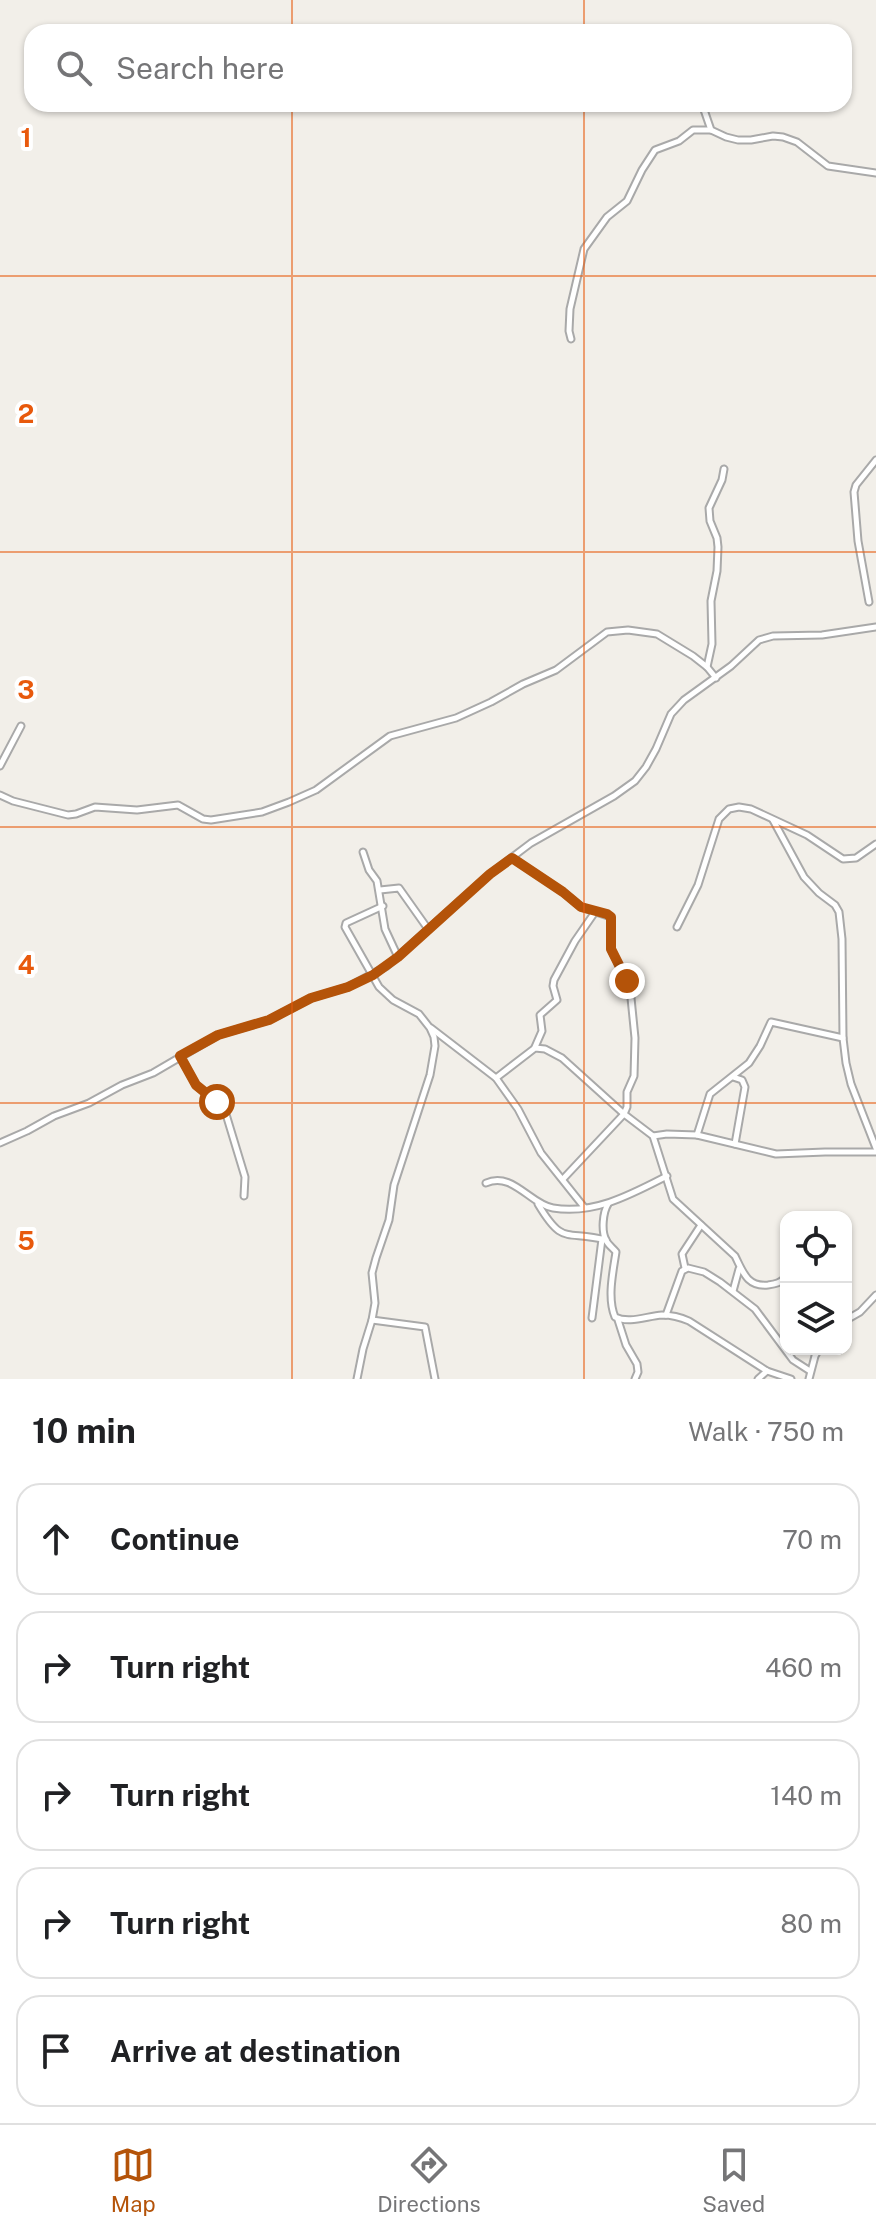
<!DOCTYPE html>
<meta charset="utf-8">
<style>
body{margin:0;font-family:"Public Sans",sans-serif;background:#f6f6f6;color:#202124}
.controls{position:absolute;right:24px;bottom:24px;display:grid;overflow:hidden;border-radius:16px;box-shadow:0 2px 6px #0004}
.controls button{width:72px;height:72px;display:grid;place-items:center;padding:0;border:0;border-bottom:2px solid #e0e0e0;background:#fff;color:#202124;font:40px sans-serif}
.stop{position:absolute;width:24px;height:24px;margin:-18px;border:6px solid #b45309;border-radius:50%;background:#fff}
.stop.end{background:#b45309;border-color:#fff;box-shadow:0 2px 8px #0008}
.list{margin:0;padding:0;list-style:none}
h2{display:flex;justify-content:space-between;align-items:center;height:104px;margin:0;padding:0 32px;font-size:34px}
h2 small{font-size:26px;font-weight:400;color:#757577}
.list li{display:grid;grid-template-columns:52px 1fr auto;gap:24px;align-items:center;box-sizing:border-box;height:112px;margin:0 16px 16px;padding:0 16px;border:2px solid #e0e0e0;border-radius:24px}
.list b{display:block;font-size:30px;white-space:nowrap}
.list em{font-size:26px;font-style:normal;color:#757577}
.icon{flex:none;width:44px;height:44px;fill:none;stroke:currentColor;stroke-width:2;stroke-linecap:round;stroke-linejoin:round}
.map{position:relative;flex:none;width:876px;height:1379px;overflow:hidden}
.search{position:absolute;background:#fff;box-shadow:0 2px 6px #0004;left:24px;right:24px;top:24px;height:88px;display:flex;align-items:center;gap:20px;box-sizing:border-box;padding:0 28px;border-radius:24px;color:#757577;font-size:30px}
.sheet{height:744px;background:#fff}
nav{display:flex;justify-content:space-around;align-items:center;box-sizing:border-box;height:112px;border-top:2px solid #e0e0e0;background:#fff;font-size:22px;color:#757577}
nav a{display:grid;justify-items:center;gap:4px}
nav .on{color:#b45309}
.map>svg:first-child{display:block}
</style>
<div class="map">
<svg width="876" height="1379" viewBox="0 0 876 1379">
<rect width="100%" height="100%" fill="#f2efe9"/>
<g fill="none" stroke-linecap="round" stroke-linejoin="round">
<g stroke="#a9a9a9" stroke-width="9">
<g id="street">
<path d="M702,104L711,130L726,137L738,140H751L773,136L783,137L797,142L828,166L876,173"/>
<path d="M571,339L569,331L570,309L584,249L607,217L627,201L642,170L655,150L679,141L693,130H711"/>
<path d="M869,602L858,541L854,492L856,485L876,460"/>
<path d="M707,667L712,644L711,601L717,571L718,547L717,538L710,521L709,508L722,480L724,469"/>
<path d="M0,766L21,726"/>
<path d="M0,795L13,801L68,815L76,814L95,807L137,810L178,805L203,819L211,820L262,812L289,802L316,790L390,736L456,718L491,702L523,684L556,670L607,632L628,630L657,634L693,656L707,667L716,678"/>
<path d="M773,820L804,877L819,893L835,905L839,912L842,939L843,1038L846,1063L851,1084L876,1148"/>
<path d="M363,852L369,870L377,881L385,929L398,957"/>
<path d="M512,858L563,892L581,907L611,917V949L627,981L631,998L635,1038L634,1076L627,1092V1107L624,1114L563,1179"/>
<path d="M380,890L399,888L428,929"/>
<path d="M677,927L698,885L719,819L729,809L739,807L751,809L807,835L843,859L856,858L876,844"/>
<path d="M431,1028L496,1078L518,1109L541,1153L584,1207"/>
<path d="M535,1047L542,1031L540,1015L557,1000L553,986L554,980L575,941L595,912"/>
<path d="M180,1056L196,1085L225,1111L245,1177L244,1196"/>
<path d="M733,1077L742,1080L745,1087L735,1144"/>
<path d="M496,1078L535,1048L545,1049L562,1058L624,1114L653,1136L673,1199L735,1256C743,1272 747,1287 768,1285C776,1284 780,1283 786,1277"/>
<path d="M697,1135L710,1094L749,1063L760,1046L771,1022L843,1038"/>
<path d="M653,1136L667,1134L697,1135L776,1154L825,1152H876"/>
<path d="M0,1143L27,1131L54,1116L89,1103L122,1085L153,1073L218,1035L269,1020L311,998L348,987L387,966L490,874L531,843L614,796L635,781L646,767L656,749L671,714L684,700L731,666L759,640L773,636L822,635L876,627"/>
<path d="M486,1183C512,1171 530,1204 553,1208C594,1215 632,1194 667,1176"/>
<path d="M538,1204C563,1246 565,1230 606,1240"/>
<path d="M608,1204C603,1212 601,1231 606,1240C608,1245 613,1248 616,1252C613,1272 607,1298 615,1317C629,1324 647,1316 662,1315C672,1315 680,1317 689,1321L767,1371L791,1379"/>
<path d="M685,1268L682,1254L701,1225"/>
<path d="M733,1291L739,1269"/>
<path d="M666,1315L682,1271L688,1268L704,1272L720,1282L755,1309L793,1360L810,1371"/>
<path d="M592,1318L602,1239"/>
<path d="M372,1320L425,1327L435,1379"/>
<path d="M618,1320L626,1345L637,1364L638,1372L635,1379"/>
<path d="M846,1320L860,1312L876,1295"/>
<path d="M357,1379L363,1349L372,1320L375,1303L372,1273L376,1258L389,1220L394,1185L430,1075L435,1046L434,1037L430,1028L419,1014L393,1000L379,987L345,927L346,923L383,906"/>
<path d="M758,1379L767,1371"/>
<path d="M809,1379L815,1356L819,1349"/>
</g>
</g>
<use href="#street" stroke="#fff" stroke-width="5"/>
</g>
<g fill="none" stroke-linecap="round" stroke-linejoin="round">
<path stroke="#b45309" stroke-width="10" d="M217,1102L196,1085L180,1056L218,1035L269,1020L311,998L348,987L373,975L398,957L490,874L512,858L563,892L581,907L607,914L611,917V949L627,981"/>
</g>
<path fill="none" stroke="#e8590c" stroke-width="2" stroke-opacity="0.55" d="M292,0V32M584,0V32M292,104V1379M584,104V1379M0,276H876M0,552H876M0,827H876M0,1103H876"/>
<g font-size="26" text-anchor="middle" font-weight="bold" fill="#e8590c" stroke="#fff" stroke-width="8" stroke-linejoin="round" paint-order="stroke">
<text x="26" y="147">1</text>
<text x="26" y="423">2</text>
<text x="26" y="699">3</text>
<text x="26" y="974">4</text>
<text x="26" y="1250">5</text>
</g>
</svg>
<div class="controls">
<button><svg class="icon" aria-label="locate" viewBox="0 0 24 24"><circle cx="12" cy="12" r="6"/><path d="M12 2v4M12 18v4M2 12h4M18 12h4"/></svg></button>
<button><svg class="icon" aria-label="layers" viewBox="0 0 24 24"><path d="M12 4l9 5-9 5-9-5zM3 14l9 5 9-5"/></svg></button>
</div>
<div class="stop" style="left:217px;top:1102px"></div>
<div class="stop end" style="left:627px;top:981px"></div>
<div class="search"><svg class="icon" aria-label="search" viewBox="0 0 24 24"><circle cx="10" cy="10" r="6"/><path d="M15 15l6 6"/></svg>Search here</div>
</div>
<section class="sheet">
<h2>10 min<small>Walk · 750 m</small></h2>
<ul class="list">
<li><svg class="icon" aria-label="ahead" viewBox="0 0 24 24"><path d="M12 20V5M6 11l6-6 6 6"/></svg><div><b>Continue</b></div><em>70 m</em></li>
<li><svg class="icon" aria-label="right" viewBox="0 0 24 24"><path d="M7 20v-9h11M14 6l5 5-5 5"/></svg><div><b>Turn right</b></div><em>460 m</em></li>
<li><svg class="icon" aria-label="right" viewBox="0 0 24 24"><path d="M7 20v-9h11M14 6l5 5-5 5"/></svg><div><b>Turn right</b></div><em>140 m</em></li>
<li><svg class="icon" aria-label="right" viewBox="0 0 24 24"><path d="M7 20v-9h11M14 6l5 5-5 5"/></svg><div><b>Turn right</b></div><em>80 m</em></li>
<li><svg class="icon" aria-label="arrive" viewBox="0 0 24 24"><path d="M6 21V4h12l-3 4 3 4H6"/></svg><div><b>Arrive at destination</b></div></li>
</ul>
</section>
<nav>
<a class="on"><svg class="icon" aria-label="map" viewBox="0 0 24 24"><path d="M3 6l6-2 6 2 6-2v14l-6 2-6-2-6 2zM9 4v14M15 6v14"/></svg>Map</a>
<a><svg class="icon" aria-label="directions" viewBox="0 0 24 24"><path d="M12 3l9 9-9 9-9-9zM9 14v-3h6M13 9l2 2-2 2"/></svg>Directions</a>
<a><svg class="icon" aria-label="saved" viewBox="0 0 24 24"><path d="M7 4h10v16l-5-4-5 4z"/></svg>Saved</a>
</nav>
